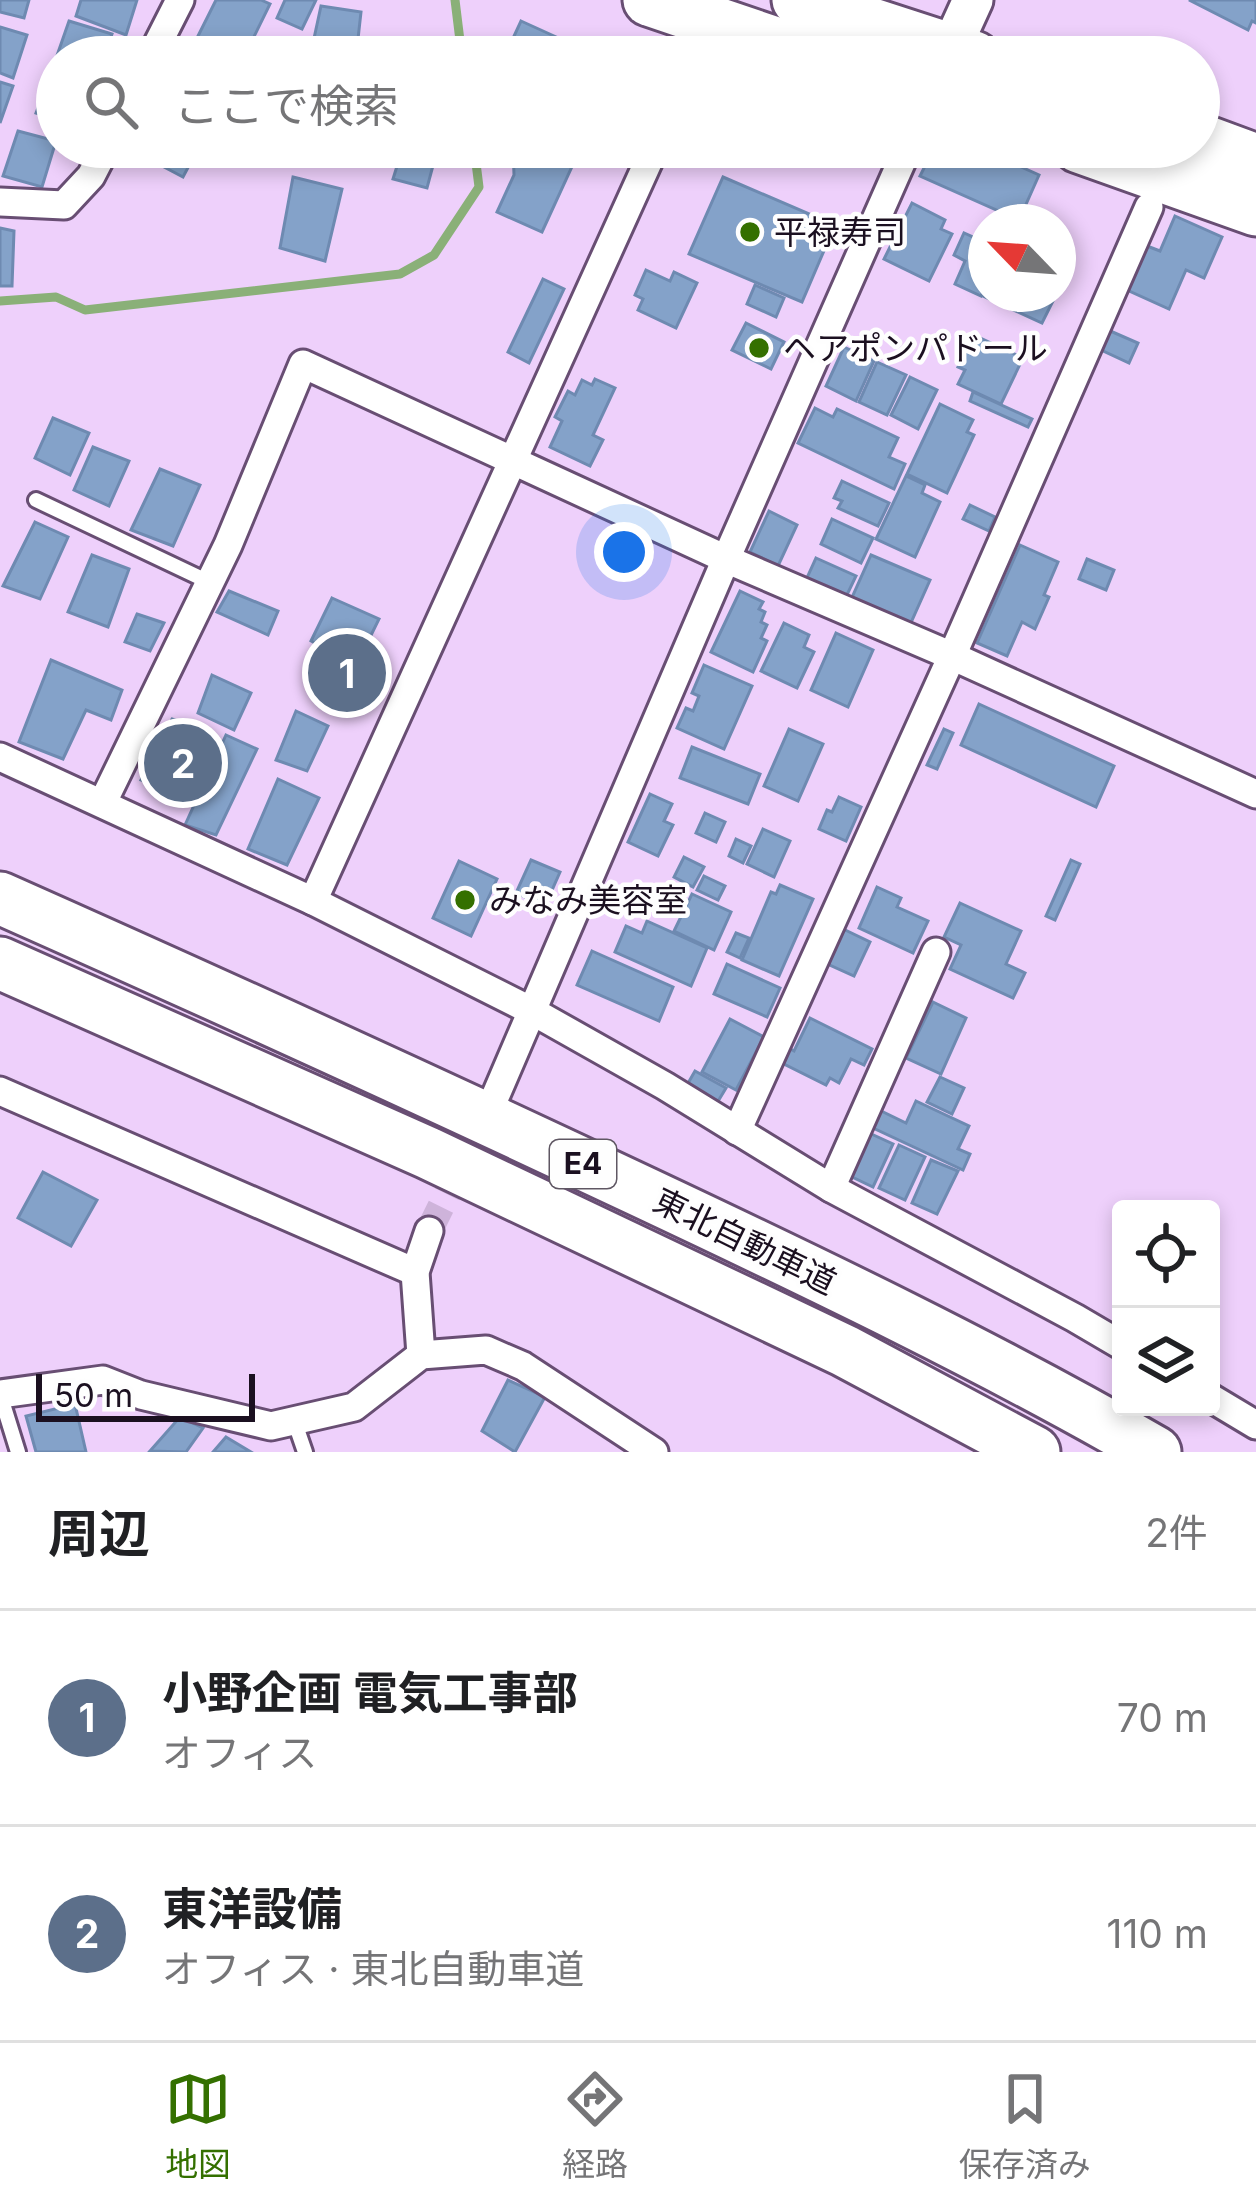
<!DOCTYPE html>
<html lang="ja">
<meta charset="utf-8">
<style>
body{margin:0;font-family:Inter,"Noto Sans JP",sans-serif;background:#f2f2f2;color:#202124}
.controls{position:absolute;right:36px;bottom:36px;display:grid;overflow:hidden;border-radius:12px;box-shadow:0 6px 18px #0003}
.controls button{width:108px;height:108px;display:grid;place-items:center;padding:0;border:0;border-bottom:3px solid #e0e0e0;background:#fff;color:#202124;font:60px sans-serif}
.compass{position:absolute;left:968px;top:204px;width:108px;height:108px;border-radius:50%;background:#fff;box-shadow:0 6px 18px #0003;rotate:295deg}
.scale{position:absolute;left:36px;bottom:30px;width:219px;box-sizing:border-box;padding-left:12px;border:6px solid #1b1020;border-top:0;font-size:33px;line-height:42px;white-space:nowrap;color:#1b1020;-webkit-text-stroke:9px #fefefe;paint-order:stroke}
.you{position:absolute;left:624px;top:552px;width:42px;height:42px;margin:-30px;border:9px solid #fff;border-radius:50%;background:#1a73e8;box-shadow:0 0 0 18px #1a73e833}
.badge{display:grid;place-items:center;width:78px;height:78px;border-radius:50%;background:#347000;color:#fff;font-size:39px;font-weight:700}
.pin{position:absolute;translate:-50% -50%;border:6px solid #fff;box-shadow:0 3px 12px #0006}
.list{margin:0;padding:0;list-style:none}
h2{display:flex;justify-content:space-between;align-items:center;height:156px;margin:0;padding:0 48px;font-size:51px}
h2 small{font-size:39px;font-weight:400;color:#757577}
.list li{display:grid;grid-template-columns:78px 1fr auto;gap:36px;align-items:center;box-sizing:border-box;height:216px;padding:0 48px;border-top:3px solid #e0e0e0}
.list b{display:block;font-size:45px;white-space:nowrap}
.list p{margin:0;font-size:39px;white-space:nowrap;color:#757577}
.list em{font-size:39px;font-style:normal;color:#757577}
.icon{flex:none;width:66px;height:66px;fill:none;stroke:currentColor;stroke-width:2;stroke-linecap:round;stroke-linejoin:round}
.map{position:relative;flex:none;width:1256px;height:1452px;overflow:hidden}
.search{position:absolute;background:#fff;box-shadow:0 6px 18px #0003;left:36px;right:36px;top:36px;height:132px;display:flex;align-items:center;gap:30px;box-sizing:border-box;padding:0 42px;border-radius:66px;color:#757577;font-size:45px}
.sheet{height:588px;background:#fff}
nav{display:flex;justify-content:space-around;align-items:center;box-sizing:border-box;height:168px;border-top:3px solid #e0e0e0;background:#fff;font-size:33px;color:#757577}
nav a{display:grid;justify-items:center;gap:6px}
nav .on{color:#347000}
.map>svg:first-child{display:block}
</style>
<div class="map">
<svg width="1256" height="1452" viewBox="0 0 1256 1452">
<rect width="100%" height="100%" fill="#eed0fb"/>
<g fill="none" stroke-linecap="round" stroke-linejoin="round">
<g stroke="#8ab078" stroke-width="9">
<path d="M455,0L462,57"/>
<path d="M0,301L56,297L85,310L400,274L434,255L479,187L474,147"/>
</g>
</g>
<g fill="#84a2c9" stroke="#6e8ab1" stroke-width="3">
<path d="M0,0H29L24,18L0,12Z"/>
<path d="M81,0H137L126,35L76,16Z"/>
<path d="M216,0H261L270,4L244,57L197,38Z"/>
<path d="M285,0H316L302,29L277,18Z"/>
<path d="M1189,0H1256V23L1252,21L1248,30Z"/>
<path d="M321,6L361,12L356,57H310Z"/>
<path d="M69,21L112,34L104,57H57V72L52,70Z"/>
<path d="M521,21L587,51L585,57H509V47Z"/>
<path d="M0,27L27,35L13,78L0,73Z"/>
<path d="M0,82L13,86L0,123Z"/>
<path d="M47,84L57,87V120L36,113Z"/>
<path d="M18,131L56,141L42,187L3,176Z"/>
<path d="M154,147H199L183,177L147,158Z"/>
<path d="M403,147H438L427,188L393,179Z"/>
<path d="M513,147H581L542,232L497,212L514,175Z"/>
<path d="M958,147H977L1039,175L1019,220L920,176L932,152L952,161Z"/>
<path d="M293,177L342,189L325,261L280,248Z"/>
<path d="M723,177L835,225L802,302L689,254Z"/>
<path d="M912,203L945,220L941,229L952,234L929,281L884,259Z"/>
<path d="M1175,216L1222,237L1204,278L1186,270L1169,309L1127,290L1147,246L1160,251Z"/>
<path d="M986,227V284L981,296L955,284L965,261L954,255L964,233L980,240Z"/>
<path d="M0,228L14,231L12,286H0Z"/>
<path d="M646,270L670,281L674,272L697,283L676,328L638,310L643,299L635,295Z"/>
<path d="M543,279L564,289L529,363L508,352Z"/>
<path d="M755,285L784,298L776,317L747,304Z"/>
<path d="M986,290V294H1048L1047,298L1053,301L1042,323L983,296Z"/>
<path d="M746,323L784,342L771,369L732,350Z"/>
<path d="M1108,330L1138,343L1129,363L1099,349Z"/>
<path d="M974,335L1023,358L1001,404L958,384L965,370L958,367Z"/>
<path d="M844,347L874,361L856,401L826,386Z"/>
<path d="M877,362L906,375L887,415L859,402Z"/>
<path d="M910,377L937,390L918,429L891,415Z"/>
<path d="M595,379L615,388L593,435L603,440L590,466L550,447L562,421L555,417L568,391L575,395L582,380L592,385Z"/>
<path d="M973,392L1032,419L1028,427L970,401Z"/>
<path d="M940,404L973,420L967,432L974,435L947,493L907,474Z"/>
<path d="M815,408L833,417L837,409L898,438L889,457L905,464L894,489L798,443Z"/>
<path d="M53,418L89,433L70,475L35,458Z"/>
<path d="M93,447L129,461L109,506L74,490Z"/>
<path d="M160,469L200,485L173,546L131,530Z"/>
<path d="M906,476L925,485L922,493L940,502L915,557L876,539Z"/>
<path d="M842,481L889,503L878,526L838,508L842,501L834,498Z"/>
<path d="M970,505L995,517L989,531L963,519Z"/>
<path d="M769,511L797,525L778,566L750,552Z"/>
<path d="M832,519L873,538L861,563L821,544Z"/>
<path d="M35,522L68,537L40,599L3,586Z"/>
<path d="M1020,545L1058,562L1044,595L1049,597L1035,629L1022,622L1007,656L977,643Z"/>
<path d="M92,555L129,569L108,627L68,612Z"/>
<path d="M871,555L930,580L909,627L850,602Z"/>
<path d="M816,558L856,576L845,599L806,580Z"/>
<path d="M1087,559L1114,570L1106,590L1079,579Z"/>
<path d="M229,591L278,611L268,635L217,612Z"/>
<path d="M740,591L763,602L759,609L765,612L761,622L767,625L761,638L767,641L753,672L711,652Z"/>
<path d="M332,598L379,619L356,666L311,641Z"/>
<path d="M137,614L164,623L150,651L125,642Z"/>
<path d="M784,623L809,635L804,647L814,652L797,688L761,671Z"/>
<path d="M836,633L873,650L848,707L811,690Z"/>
<path d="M51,660L122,690L111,720L86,710L63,759L19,742Z"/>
<path d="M704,665L752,686L724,749L677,728L686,708L693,711L699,696L692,693Z"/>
<path d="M212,675L251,693L234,730L198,713Z"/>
<path d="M979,704L1114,766L1096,807L961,745Z"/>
<path d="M296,711L328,726L307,771L276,760Z"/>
<path d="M172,719L208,732L178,794L141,780Z"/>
<path d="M789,729L823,744L798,801L764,786Z"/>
<path d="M944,729L953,733L937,769L927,765Z"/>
<path d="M226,735L257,749L216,835L185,825Z"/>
<path d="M692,747L760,774L748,804L680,778Z"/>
<path d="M278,779L319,798L287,865L248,849Z"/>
<path d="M650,794L672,804L664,821L673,825L658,856L628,842Z"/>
<path d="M839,797L861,807L846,841L819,829L827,810L832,812Z"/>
<path d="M705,813L725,822L716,842L696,833Z"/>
<path d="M763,829L790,841L774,877L747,864Z"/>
<path d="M736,839L751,846L743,863L729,856Z"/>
<path d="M684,857L704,867L693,887L674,877Z"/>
<path d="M531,860L560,872L545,906L516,893Z"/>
<path d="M1071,860L1080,864L1055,920L1046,916Z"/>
<path d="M459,861L497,879L471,936L433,918Z"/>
<path d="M704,876L725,886L718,900L697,890Z"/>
<path d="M780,885L813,899L779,976L742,960L771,892L776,894Z"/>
<path d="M877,887L901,898L897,907L928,921L913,953L859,928Z"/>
<path d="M692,894L731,912L714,950L674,931Z"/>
<path d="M960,903L1021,931L1006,964L1025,973L1013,998L950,969L961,945L944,937Z"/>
<path d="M647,921L707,948L691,986L615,952L626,926L642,933Z"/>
<path d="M839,927L870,942L854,976L823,962Z"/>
<path d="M736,933L749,938L740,958L727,952Z"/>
<path d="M592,951L673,987L659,1021L577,985Z"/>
<path d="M727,964L780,988L767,1017L714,994Z"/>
<path d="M933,1002L966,1018L941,1074L906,1058Z"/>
<path d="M810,1018L872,1049L864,1065L851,1059L839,1083L830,1078L826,1085L778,1061L785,1046L794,1051Z"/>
<path d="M730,1019L764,1037L736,1090L702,1072Z"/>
<path d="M695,1071L726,1088L717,1103L687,1085Z"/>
<path d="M940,1077L964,1088L952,1114L927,1102Z"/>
<path d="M916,1101L969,1126L958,1149L970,1154L963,1170L871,1127L879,1110L906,1123Z"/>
<path d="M867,1132L893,1144L873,1187L848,1175Z"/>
<path d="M899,1145L925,1157L905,1200L879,1188Z"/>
<path d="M931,1160L958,1171L937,1214L912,1203Z"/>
<path d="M43,1172L97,1200L71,1246L18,1218Z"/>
<path d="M508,1380L545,1397L515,1452L482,1431Z"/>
<path d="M75,1404L86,1452H36L26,1416Z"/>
<path d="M180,1417L203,1428L186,1452L150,1451Z"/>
<path d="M226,1437L251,1452H213Z"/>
</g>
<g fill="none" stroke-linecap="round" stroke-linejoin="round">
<path stroke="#ceb3da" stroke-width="27" stroke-dasharray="27 14" stroke-linecap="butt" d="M429,1231L488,1111"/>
<g stroke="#684e73" stroke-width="20">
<g id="lane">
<path d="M36,500L209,582"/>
<path d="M0,1394L18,1452"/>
<path d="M294,1420L305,1452"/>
</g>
</g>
<g stroke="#684e73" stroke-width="33">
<g id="street">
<path d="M151,57L180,0"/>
<path d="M696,57L713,22"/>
<path d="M0,202L64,205L91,176L106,147"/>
<path d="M0,757L313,901L532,1011L665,1086L831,1188L1075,1318L1121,1345"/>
<path d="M103,802L228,545L303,364L726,559L952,656L1256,794"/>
<path d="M313,901L655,147"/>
<path d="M0,1091L415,1272"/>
<path d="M495,1097L726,559L908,147"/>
<path d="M737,1131L952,656L1149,207"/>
<path d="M831,1188L936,952"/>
<path d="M421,1355L415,1272L429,1231"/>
<path d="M0,1394L103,1380L141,1395L271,1426L354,1407L421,1355L486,1350L523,1366L654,1452"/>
<path d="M1211,1398L1256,1425"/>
</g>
</g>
<g stroke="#684e73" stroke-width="45">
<path id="secondary" d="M947,57L973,0"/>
</g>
<g stroke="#684e73" stroke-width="57">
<g id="highway">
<path d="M649,0L817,57"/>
<path d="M798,0L974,57"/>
<path d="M1199,139L1256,160"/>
<path d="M1079,147L1256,210"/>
<path d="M0,898C216,994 431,1092 645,1193C817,1274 990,1357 1155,1452"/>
<path d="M0,963L428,1153L845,1351L1034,1452"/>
</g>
</g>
<use href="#lane" stroke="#fff" stroke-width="14"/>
<use href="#street" stroke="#fff" stroke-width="27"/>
<use href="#secondary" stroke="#fff" stroke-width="39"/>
<use href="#highway" stroke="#fff" stroke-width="51"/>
</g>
<g fill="#347000" stroke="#fefefe" stroke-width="4.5">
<circle cx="750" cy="232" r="12"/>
<circle cx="759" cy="348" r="12"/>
<circle cx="465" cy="900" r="12"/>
</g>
<g text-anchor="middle" stroke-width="9" stroke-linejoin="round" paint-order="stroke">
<rect fill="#fefefe" stroke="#5f5763" stroke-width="3" x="550" y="1140" width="66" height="48" rx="9"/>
<g font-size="30" font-weight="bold" fill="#1b1020">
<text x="583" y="1174">E4</text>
</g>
<g font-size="33" fill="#1b1020" stroke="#fefefe" text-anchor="start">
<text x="774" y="244">平禄寿司</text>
<text x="783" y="360">ヘアポンパドール</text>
<text x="489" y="912">みなみ美容室</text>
</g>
<g font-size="33" fill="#1b1020" stroke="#fefefe">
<text transform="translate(745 1241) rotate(26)" y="12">東北自動車道</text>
</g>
</g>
</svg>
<div class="controls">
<button><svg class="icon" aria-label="locate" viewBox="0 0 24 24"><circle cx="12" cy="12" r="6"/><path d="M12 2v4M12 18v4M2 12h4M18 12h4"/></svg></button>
<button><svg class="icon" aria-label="layers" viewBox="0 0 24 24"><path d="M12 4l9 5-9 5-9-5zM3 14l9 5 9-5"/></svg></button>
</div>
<svg class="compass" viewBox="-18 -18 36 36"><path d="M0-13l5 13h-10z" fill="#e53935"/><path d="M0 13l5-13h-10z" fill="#757577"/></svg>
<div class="scale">50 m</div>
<div class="you"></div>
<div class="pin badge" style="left:347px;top:673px;background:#5c6f8a">1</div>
<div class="pin badge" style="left:183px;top:763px;background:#5c6f8a">2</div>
<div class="search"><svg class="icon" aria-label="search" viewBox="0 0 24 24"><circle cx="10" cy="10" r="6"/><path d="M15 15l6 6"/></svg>ここで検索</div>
</div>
<section class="sheet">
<h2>周辺<small>2件</small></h2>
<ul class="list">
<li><span class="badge" style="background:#5c6f8a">1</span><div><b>小野企画 電気工事部</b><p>オフィス</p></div><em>70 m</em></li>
<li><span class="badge" style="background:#5c6f8a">2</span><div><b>東洋設備</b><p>オフィス · 東北自動車道</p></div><em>110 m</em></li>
</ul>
</section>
<nav>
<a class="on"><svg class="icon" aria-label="map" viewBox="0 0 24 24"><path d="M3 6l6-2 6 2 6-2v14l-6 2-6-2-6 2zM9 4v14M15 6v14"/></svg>地図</a>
<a><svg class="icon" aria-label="directions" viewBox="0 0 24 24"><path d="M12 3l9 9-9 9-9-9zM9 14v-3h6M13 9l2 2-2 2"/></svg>経路</a>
<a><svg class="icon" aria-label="saved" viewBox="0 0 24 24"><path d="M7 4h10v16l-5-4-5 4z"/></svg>保存済み</a>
</nav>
